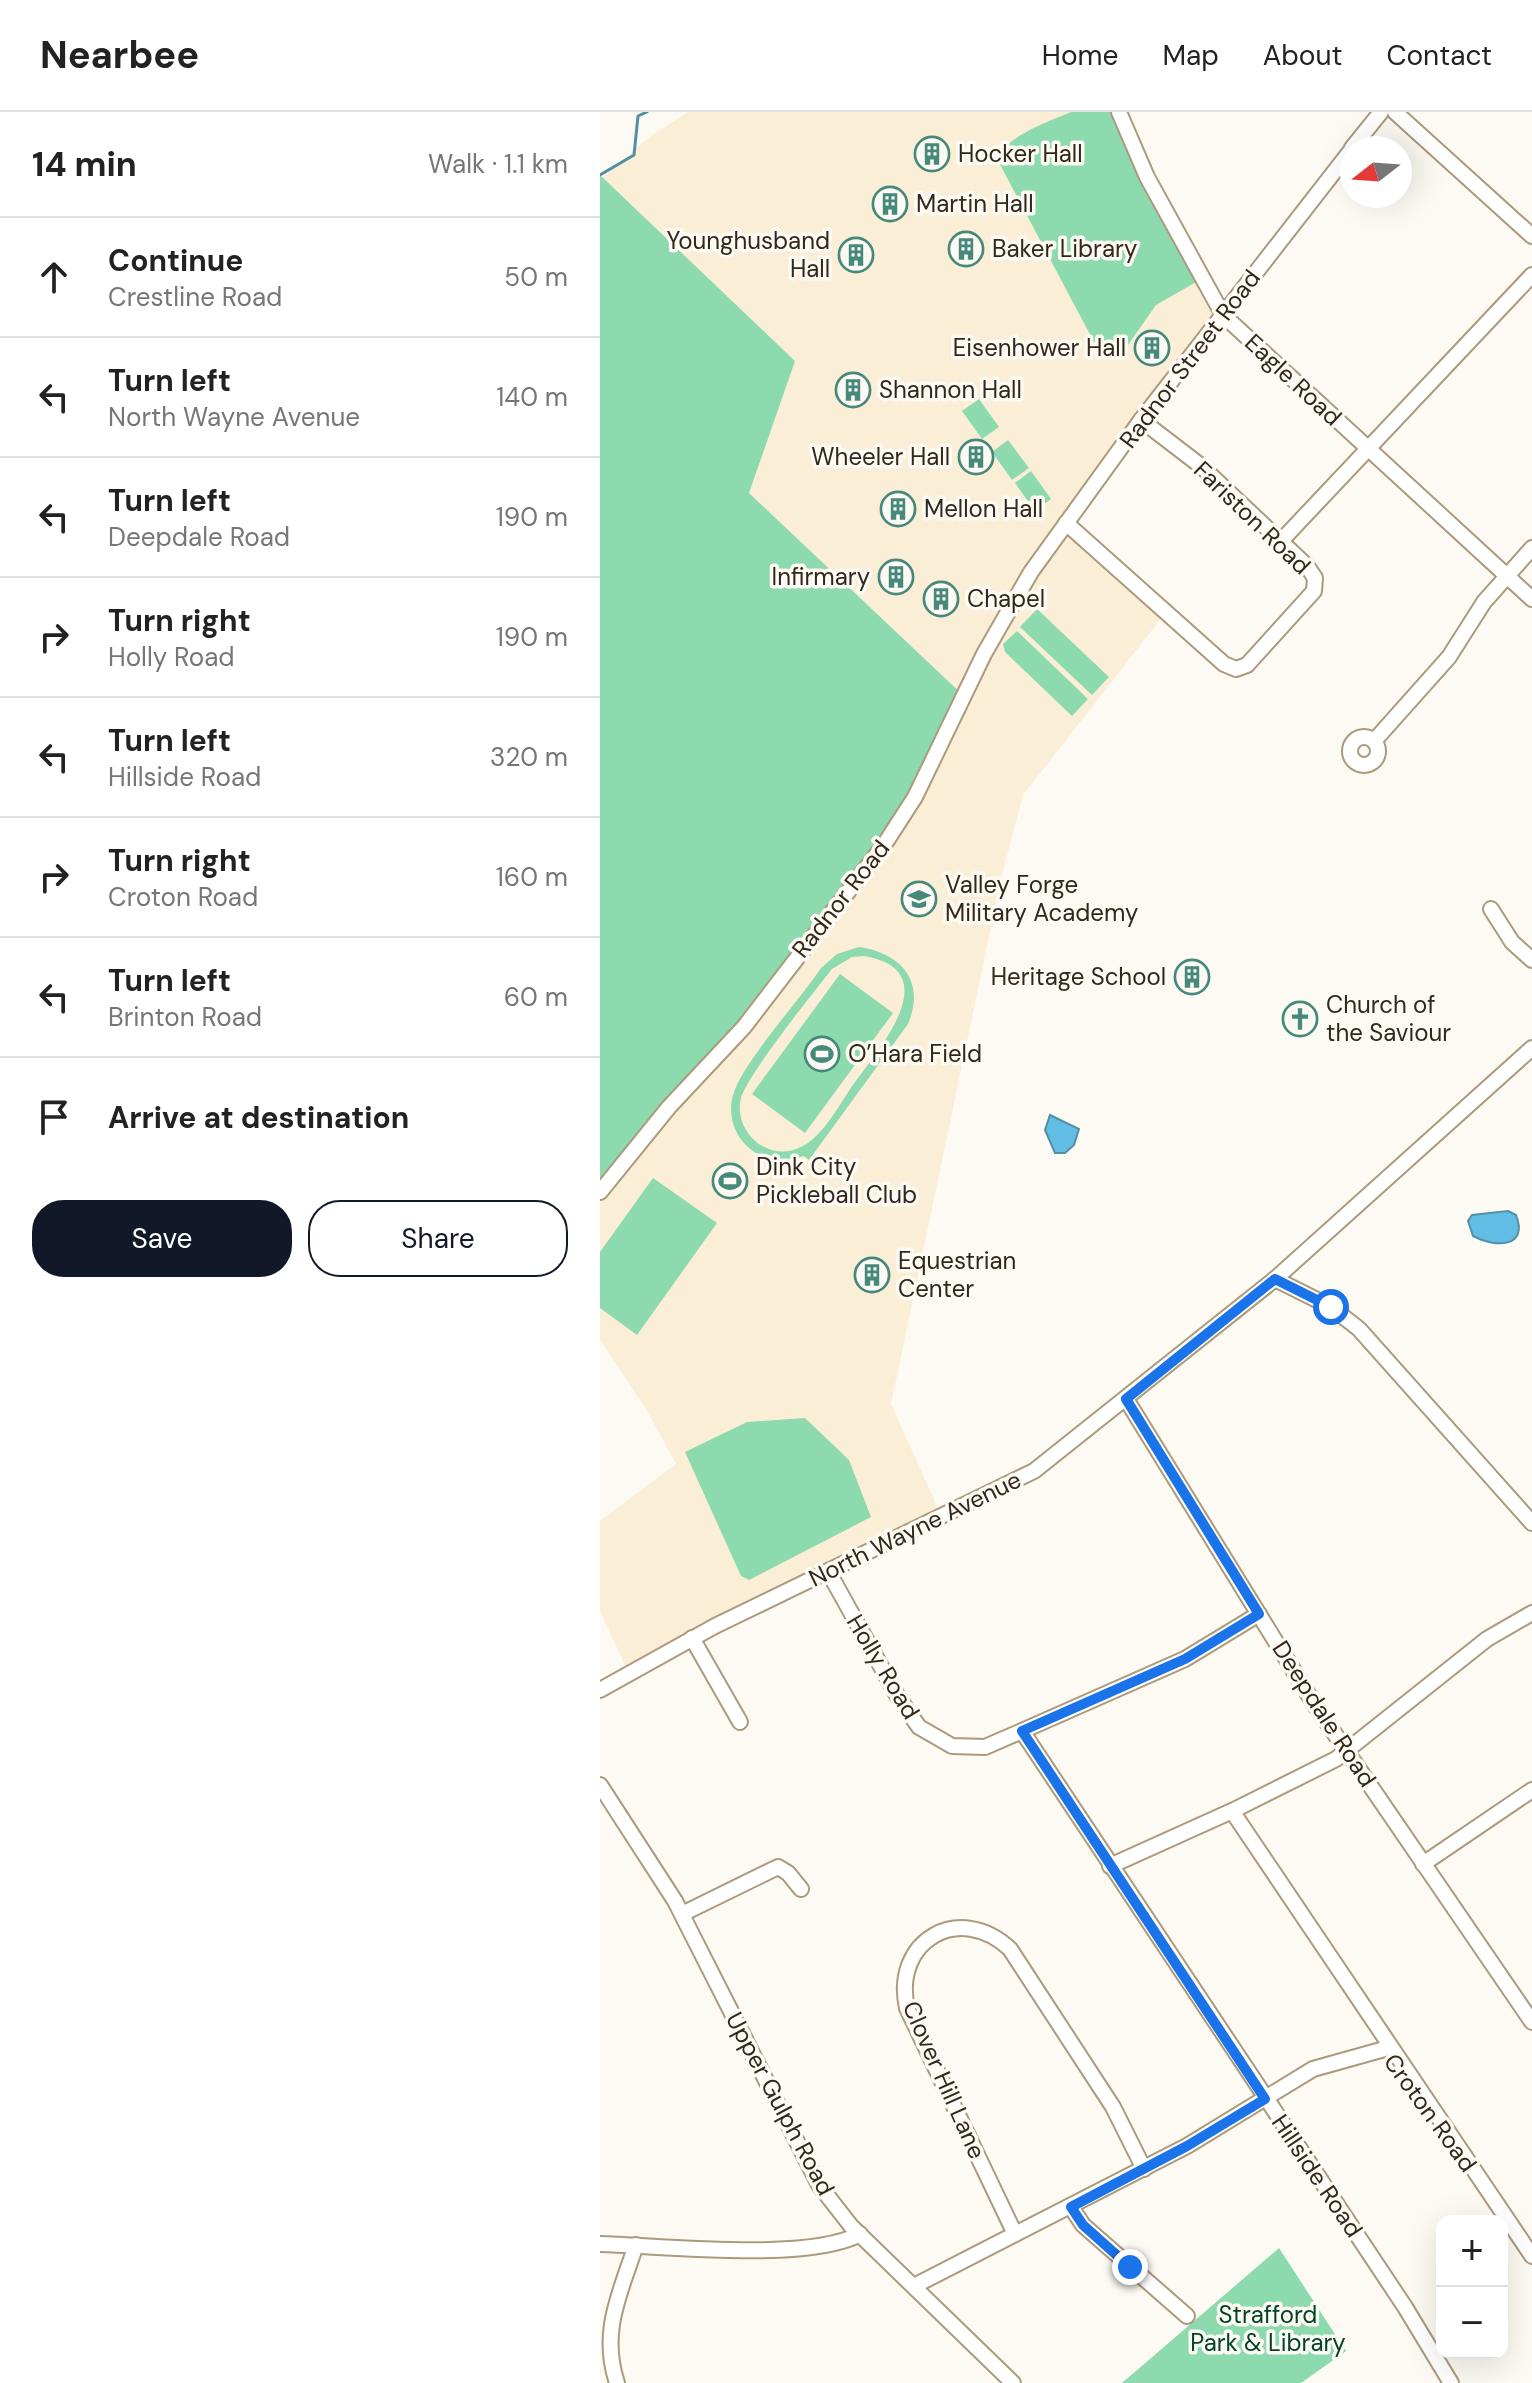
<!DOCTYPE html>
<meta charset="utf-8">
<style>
body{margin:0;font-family:"DM Sans",sans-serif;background:#f6f6f6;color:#222}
.controls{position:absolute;right:24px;bottom:24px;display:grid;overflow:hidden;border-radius:16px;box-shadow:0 8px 32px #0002}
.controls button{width:72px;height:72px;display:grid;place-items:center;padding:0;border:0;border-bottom:2px solid #e0e0e0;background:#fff;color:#222;font:40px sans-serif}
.compass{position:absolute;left:740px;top:24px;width:72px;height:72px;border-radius:50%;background:#fff;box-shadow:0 8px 32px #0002;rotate:253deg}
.stop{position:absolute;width:24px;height:24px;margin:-18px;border:6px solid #1a73e8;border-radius:50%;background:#fff}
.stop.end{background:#1a73e8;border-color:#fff;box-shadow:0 2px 8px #0008}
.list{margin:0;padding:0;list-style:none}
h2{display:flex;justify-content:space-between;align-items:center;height:104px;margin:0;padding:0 32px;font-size:34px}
h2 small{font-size:26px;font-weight:400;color:#767676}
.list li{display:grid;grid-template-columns:52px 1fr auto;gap:24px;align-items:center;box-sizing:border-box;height:120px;padding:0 32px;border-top:2px solid #e0e0e0}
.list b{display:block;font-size:30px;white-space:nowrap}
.list p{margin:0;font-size:26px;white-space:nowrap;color:#767676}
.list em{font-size:26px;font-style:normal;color:#767676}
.actions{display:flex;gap:16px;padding:24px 32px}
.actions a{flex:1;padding:18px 0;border:2px solid #111827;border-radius:32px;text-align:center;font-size:28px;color:#111827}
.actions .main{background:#111827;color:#fff}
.icon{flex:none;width:44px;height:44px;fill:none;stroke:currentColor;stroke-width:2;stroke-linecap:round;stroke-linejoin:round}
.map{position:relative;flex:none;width:932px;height:2271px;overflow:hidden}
header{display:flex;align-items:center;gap:48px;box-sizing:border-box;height:112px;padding:0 40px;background:#fff;border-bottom:2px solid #e0e0e0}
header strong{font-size:38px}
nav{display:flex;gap:44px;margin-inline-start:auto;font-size:28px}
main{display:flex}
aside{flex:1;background:#fff}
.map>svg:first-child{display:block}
</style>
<header>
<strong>Nearbee</strong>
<nav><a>Home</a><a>Map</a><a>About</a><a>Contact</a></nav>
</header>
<main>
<aside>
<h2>14 min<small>Walk · 1.1 km</small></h2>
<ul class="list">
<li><svg class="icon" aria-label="ahead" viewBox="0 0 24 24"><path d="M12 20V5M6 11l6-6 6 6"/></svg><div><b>Continue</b><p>Crestline Road</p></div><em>50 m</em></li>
<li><svg class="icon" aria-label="left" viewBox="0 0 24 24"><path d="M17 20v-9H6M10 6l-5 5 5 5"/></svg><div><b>Turn left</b><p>North Wayne Avenue</p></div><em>140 m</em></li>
<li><svg class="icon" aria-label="left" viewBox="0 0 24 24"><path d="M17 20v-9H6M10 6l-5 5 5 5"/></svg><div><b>Turn left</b><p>Deepdale Road</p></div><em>190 m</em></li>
<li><svg class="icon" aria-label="right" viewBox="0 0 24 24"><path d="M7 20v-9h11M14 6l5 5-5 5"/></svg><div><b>Turn right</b><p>Holly Road</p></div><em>190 m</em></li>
<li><svg class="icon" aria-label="left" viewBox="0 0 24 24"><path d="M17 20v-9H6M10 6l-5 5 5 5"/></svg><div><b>Turn left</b><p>Hillside Road</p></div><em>320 m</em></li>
<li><svg class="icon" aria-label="right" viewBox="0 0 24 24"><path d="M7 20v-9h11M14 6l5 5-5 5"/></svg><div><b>Turn right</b><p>Croton Road</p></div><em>160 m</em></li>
<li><svg class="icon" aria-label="left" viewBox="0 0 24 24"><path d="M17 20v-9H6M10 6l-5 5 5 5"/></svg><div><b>Turn left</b><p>Brinton Road</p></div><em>60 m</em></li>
<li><svg class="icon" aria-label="arrive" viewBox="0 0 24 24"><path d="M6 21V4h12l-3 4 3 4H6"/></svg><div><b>Arrive at destination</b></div></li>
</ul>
<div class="actions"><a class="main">Save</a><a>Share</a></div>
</aside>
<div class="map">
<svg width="932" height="2271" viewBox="0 0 932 2271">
<rect width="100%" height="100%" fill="#fdf9f3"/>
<path fill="#fbeed6" d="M88,0H519L623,203L467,410L567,499L423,683L401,767L291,1292L342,1405L29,1562L0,1499V1409L76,1352L46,1297L0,1227V1080L364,584L149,381L194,249L2,66L52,23Z"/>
<g fill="#8cdaae" fill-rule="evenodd">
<path d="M471,0H512L598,169L556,193L528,233L513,237L494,230L397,47C407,23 448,10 471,0Z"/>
<path d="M0,63L195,249L149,381L364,584L315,685L225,807L4,1074L0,1068Z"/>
<path d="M379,287L399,315L382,327L362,299Z"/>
<path d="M408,328L429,356L412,368L392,340Z"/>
<path d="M431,359L451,387L435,399L415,371Z"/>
<path d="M437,497L509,565L492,583L420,515Z"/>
<path d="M417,519L488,587L472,604L405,540L403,532Z"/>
<path d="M259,835C301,841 326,869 308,912L209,1048L204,1044C184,1050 163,1050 147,1034C133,1021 128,1001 133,983C142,951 200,888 221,856L237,842ZM264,844C348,858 279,937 255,970C240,991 224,1024 201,1035C168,1052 133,1019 141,986C147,963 214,880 232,857L252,845Z"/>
<path d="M240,862L293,901L205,1021L152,982Z"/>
<path d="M53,1066L117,1111L37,1223L0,1196V1140Z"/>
<path d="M205,1306L249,1348L271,1405L149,1468L141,1464L85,1340L147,1310Z"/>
<path d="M679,2136L746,2239L701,2271H522Z"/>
</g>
<g fill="#61bde3" stroke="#5290a7" stroke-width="2">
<path d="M450,1003L479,1017L474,1033L465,1041H455L445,1018Z"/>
<path d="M908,1099L916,1103C929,1136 895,1136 873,1124L868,1109L872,1103Z"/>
</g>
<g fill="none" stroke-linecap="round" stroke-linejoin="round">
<path stroke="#5290a7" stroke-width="3" d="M0,63L34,43L38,4L47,0"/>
<g stroke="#ac9a7c" stroke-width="18">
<g id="minor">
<path d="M519,0L547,65L623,203L932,487"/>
<path d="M795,0L932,124"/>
<path d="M752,36L781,0"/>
<path d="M466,411L624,552L636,557L647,553L714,479L715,466L707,454L601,354L541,308"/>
<path d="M681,429L932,163"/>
<circle cx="764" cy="639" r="14"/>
<path d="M775,628L849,545L884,490L932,436"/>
<path d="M891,797L912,830L932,848"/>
<path d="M0,1080L69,995L144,915L284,733L315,685L384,542L431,460L541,308L752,37"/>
<path d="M675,1167L731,1195L759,1217L932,1411"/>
<path d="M526,1287L713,1590L932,1910"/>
<path d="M228,1459L298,1585L319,1615L352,1634L385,1635L422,1619L585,1547L659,1502"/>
<path d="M92,1526L140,1610"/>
<path d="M0,1578L115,1514L434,1359L675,1167L932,936"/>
<path d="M422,1619L805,2195L851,2271"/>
<path d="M0,1673L75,1789L219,2073L251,2114L413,2271"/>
<path d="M632,1699L932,2144"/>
<path d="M823,1752L932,1678"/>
<path d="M510,1754L632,1699L736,1647L887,1527L932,1501"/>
<path d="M82,1802L178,1755L188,1761L201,1777"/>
<path d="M471,2095L483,2113L587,2204"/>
<path d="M415,2122L307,1896C292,1828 360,1790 410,1837L513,1995L544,2057"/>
<path d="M0,2132C64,2134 208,2150 260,2122"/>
<path d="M314,2174L587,2034L713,1957L788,1936"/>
<path d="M17,2271C0,2220 20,2181 36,2133"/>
</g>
</g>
<use href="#minor" stroke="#fff" stroke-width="14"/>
</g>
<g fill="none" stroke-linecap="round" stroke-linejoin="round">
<path stroke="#1a73e8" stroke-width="10" d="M530,2155L483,2113L471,2095L587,2034L665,1987L422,1619L585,1547L659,1502L526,1287L675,1167L731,1195"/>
</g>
<defs>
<g id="building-ring" transform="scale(1.8)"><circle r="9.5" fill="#fdf9f3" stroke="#46897b" stroke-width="1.5"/><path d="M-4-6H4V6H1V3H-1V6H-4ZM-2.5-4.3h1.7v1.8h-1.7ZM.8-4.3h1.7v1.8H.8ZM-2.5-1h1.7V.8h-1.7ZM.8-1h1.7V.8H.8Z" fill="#46897b"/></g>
<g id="university-ring" transform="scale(1.8)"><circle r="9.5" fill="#fdf9f3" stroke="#46897b" stroke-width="1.5"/><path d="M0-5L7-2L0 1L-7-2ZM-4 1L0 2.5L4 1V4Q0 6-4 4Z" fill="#46897b"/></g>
<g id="church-ring" transform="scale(1.8)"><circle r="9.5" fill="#fdf9f3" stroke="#46897b" stroke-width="1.5"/><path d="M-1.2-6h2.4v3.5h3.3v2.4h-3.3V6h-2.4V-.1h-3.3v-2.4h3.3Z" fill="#46897b"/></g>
<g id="stadium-ring" transform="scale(1.8)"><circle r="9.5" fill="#fdf9f3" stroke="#46897b" stroke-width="1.5"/><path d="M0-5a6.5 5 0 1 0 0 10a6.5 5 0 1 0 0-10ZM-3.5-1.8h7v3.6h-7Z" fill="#46897b"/></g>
</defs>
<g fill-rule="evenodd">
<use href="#building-ring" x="332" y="42"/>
<use href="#building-ring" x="290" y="92"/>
<use href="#building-ring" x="366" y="137"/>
<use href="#building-ring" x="256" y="143"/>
<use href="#building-ring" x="552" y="236"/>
<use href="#building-ring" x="253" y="278"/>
<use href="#building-ring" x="376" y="345"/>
<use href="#building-ring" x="298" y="397"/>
<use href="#building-ring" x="296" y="465"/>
<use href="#building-ring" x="341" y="487"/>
<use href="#university-ring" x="319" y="787"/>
<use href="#building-ring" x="592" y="865"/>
<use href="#church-ring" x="700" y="907"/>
<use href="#stadium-ring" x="222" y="942"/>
<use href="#stadium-ring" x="130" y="1069"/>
<use href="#building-ring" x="272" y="1163"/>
</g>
<g text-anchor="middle" stroke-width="7" stroke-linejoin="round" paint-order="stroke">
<g font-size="24" fill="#2f281b" stroke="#fdf9f3" text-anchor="start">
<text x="358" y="50">Hocker Hall</text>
<text x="316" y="100">Martin Hall</text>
<text x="230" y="137" text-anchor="end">Younghusband<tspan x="230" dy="28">Hall</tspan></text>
<text x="392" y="145">Baker Library</text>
<text x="526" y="244" text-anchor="end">Eisenhower Hall</text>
<text x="279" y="286">Shannon Hall</text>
<text x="350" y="353" text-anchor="end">Wheeler Hall</text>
<text x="324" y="405">Mellon Hall</text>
<text x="270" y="473" text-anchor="end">Infirmary</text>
<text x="367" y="495">Chapel</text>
<text x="345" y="781">Valley Forge<tspan x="345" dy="28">Military Academy</tspan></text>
<text x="566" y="873" text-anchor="end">Heritage School</text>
<text x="726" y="901">Church of<tspan x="726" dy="28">the Saviour</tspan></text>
<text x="248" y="950">O’Hara Field</text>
<text x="156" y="1063">Dink City<tspan x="156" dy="28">Pickleball Club</tspan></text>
<text x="298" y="1157">Equestrian<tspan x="298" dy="28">Center</tspan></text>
</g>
<g font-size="24" fill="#2f281b" stroke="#fdf9f3">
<text transform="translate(590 247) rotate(-53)" y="8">Radnor Street Road</text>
<text transform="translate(693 268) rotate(43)" y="8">Eagle Road</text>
<text transform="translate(652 406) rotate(44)" y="8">Fariston Road</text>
<text transform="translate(241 787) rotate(-52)" y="8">Radnor Road</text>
<text transform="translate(315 1417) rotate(-26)" y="8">North Wayne Avenue</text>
<text transform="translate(283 1555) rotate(59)" y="8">Holly Road</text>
<text transform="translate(724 1602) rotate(57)" y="8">Deepdale Road</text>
<text transform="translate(344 1968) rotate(66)" y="8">Clover Hill Lane</text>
<text transform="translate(180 1992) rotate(62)" y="8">Upper Gulph Road</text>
<text transform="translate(830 2001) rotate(54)" y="8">Croton Road</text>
<text transform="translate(717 2064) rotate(56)" y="8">Hillside Road</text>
</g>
<g font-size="24" fill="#004327" stroke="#fdf9f3">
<text x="668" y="2211">Strafford<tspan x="668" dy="28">Park &amp; Library</tspan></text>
</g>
</g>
</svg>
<div class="controls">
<button>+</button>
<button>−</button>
</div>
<svg class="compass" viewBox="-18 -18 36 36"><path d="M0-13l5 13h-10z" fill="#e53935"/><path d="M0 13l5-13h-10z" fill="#767676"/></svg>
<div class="stop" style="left:731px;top:1195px"></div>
<div class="stop end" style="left:530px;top:2155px"></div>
</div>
</main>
